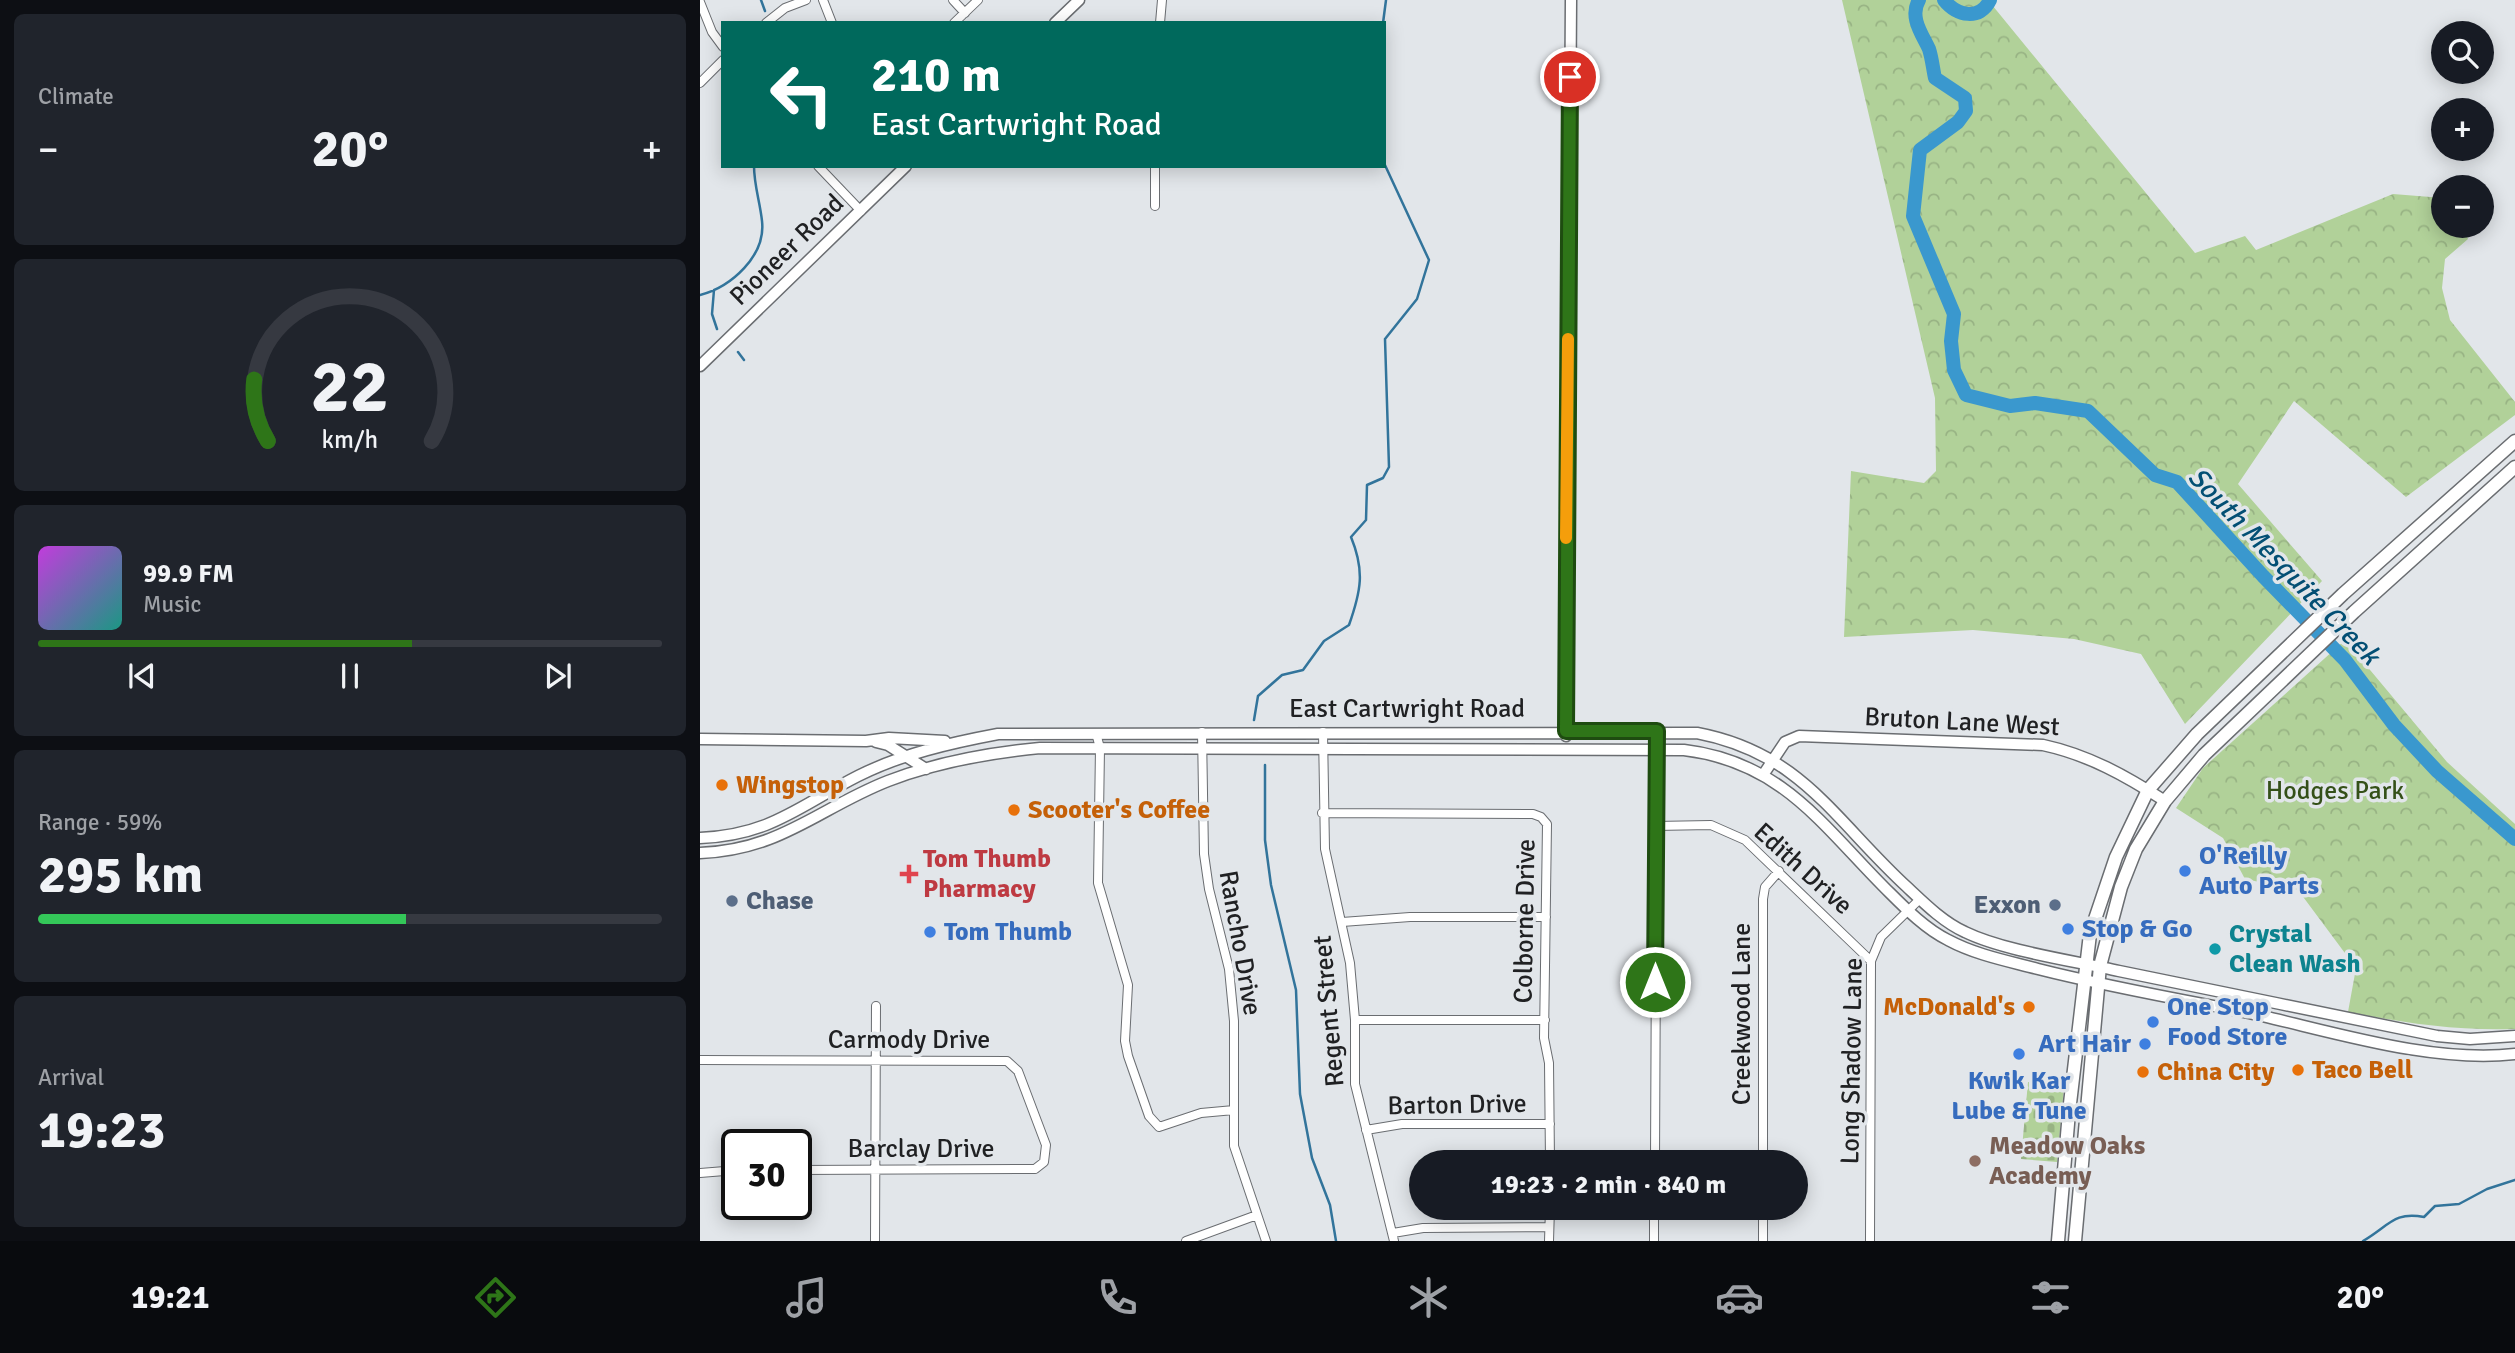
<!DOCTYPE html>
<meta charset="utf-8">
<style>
:root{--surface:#171b24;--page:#20242c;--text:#f1f3f6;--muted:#9ea1a6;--line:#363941;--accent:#2e7518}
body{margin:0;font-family:Signika,sans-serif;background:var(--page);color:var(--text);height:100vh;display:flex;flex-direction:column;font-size:26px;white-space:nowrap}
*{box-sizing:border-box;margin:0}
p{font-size:23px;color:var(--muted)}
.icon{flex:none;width:38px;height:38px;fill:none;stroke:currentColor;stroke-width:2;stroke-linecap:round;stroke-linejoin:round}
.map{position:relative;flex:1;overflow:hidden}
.side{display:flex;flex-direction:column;gap:14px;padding:14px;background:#0d0f14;width:700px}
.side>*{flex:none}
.banner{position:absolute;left:21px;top:21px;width:665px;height:147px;border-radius:0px;box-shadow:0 4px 18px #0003;background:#00695c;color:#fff;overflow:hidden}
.buttons{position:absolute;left:1731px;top:21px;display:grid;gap:14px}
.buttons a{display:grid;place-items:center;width:63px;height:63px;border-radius:50%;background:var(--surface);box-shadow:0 4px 18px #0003;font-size:35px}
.speed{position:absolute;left:21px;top:1129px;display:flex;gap:14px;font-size:35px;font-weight:700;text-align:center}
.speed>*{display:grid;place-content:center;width:91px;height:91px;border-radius:50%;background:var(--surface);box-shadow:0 4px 18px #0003;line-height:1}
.speed .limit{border:4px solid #111;border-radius:10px;background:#fff;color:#111}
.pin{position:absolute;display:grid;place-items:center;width:60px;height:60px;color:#fff;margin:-30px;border:4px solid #fff;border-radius:50%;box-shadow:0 2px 7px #0007}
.me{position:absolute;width:77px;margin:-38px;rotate:0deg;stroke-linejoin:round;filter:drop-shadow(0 0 5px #0008)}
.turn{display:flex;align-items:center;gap:24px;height:147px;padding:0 35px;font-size:32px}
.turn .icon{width:91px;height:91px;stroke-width:2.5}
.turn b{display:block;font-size:49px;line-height:60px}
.big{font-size:52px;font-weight:700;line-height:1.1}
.side .tile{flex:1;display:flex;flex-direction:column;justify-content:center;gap:10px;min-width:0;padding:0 24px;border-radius:10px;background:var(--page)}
.side .dial{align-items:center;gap:0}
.dial svg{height:182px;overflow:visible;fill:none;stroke:var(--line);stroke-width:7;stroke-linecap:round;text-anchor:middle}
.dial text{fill:var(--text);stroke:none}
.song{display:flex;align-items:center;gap:21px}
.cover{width:84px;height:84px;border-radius:10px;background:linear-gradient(135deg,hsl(290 70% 55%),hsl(170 70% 35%))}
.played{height:7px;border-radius:4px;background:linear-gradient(90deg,var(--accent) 60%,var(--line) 60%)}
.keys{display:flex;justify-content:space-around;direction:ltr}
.heat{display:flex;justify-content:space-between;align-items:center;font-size:38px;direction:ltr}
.charge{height:10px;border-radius:5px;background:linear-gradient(90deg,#34c759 59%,var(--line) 0)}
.trip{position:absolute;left:709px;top:1150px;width:399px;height:70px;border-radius:35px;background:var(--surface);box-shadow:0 4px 18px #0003;font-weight:700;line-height:70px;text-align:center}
.dock{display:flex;height:112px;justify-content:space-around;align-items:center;background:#090b0e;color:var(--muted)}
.dock .icon{width:49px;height:49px}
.dock .current{color:var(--accent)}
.dock b{font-size:32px;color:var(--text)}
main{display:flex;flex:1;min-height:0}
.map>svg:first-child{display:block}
.forest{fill:url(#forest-crowns)}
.cemetery{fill:url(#cemetery-stones)}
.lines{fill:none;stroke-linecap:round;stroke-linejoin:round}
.stream{stroke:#32749b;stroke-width:2.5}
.river{stroke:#3a98ce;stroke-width:14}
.street-casing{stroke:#6a6d71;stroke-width:10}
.secondary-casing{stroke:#6a6d71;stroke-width:13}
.primary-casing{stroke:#6a6d71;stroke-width:15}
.street{stroke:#fff;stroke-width:8}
.secondary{stroke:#fff;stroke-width:10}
.primary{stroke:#fff;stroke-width:12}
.route-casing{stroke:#1e4c10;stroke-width:18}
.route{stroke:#2e7518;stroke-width:12}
.slow{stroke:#f59e0b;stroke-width:12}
.food-dot{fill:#e8710a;stroke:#e2e6ea;stroke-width:2.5}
.shop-dot{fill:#3f7fe0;stroke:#e2e6ea;stroke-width:2.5}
.health-dot{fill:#e0444e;stroke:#e2e6ea;stroke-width:2.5}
.service-dot{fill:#5c6f8a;stroke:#e2e6ea;stroke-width:2.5}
.culture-dot{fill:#0f9aa8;stroke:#e2e6ea;stroke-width:2.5}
.education-dot{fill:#8d6e63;stroke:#e2e6ea;stroke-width:2.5}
.labels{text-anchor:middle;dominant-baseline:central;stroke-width:7;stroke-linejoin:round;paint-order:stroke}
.street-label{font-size:26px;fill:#202123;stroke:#e2e6ea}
.food-label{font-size:26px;font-weight:bold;fill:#c56008;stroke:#e2e6ea;text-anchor:start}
.park-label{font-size:26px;fill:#345018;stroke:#e2e6ea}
.shop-label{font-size:26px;font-weight:bold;fill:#366cbe;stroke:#e2e6ea;text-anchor:start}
.health-label{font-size:26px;font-weight:bold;fill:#be3a42;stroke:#e2e6ea;text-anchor:start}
.service-label{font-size:26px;font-weight:bold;fill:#4e5e75;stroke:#e2e6ea;text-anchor:start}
.culture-label{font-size:26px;font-weight:bold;fill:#0d838f;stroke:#e2e6ea;text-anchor:start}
.education-label{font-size:26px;font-weight:bold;fill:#785e54;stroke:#e2e6ea;text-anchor:start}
.water-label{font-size:28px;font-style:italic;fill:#034f74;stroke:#e2e6ea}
</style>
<main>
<section class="side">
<div class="tile"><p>Climate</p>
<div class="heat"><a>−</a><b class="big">20°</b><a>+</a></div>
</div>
<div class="tile dial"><svg viewBox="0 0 100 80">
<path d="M14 69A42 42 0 1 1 86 69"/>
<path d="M14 69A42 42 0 0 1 8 42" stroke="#2e7518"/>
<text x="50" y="56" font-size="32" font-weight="700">22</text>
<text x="50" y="72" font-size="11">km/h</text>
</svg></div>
<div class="tile">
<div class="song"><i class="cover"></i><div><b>99.9 FM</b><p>Music</p></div></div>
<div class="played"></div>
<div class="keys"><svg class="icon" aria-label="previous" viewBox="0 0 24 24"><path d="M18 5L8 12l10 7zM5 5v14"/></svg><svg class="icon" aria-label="pause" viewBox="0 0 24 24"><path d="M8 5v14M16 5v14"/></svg><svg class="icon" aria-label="next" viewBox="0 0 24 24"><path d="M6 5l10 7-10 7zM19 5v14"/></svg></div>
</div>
<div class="tile"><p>Range · 59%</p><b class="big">295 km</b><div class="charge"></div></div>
<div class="tile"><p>Arrival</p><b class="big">19:23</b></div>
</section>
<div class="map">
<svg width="1815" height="1241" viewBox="0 0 1815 1241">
<defs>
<pattern id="forest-crowns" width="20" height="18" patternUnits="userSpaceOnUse" patternTransform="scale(1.75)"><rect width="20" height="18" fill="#b1d199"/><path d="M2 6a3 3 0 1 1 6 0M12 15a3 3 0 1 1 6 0" fill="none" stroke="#98b384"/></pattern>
<pattern id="cemetery-stones" width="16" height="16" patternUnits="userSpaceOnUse" patternTransform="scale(1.75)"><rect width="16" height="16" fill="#b1d199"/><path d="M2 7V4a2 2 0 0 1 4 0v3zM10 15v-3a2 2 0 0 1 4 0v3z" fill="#98b384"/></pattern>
</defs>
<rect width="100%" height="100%" fill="#e2e6ea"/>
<path class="forest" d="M1142 0H1288L1495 253 1545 236 1556 250 1693 194 1743 198V226H1763L1768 239 1745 259 1742 288 1750 320 1815 402V415L1706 497 1594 401 1538 484 1622 581 1485 724 1441 654 1374 639 1273 630 1144 637 1151 471 1224 483 1236 471 1235 398Z
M1645 640 1747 762 1815 824V1029C1758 1031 1704 1023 1648 1012L1656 968 1598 890 1545 879 1523 838 1476 808 1503 768Z"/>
<path class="cemetery" d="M1328 1082 1364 1087 1357 1162 1321 1159Z"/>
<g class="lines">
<path class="stream" d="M61 0 65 11
M683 23 686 0
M14 290 12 314 17 329
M0 295C31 287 66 256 62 221 60 202 54 185 54 166
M38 352 44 360
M554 720 558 696 582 675 603 670 624 641 649 625C661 591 665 571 651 537L666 520 667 485 683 478 689 467 685 339 717 299 729 260 684 163
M565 765V840L571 885 596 990 600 1094 612 1158 630 1205 636 1241
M1663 1241C1689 1226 1694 1211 1724 1217L1735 1206 1759 1204 1787 1189 1815 1180"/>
<path class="river" d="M1219 0C1209 17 1222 34 1229 49 1232 58 1233 69 1235 78L1265 98 1266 111 1258 122 1220 150 1213 216 1254 314 1251 341 1254 370 1266 395 1310 406 1335 403 1388 411 1455 475 1477 482 1563 576 1645 660 1694 725 1737 771 1815 839
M1244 0C1257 16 1280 21 1290 0"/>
<g class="street-casing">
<path id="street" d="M123 0 132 23
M253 0 265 13
M0 2 12 32 23 47
M66 23 85 8 106 0
M254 23 278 0
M460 23 462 0
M0 83 23 60
M118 166 161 211
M455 206V166
M502 732 504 854 509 889 529 969 534 1021V1146L566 1241
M623 732 625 849 650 963 655 1020V1084L694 1241
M396 733 400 748 398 883 428 985 425 1041 428 1056 449 1116 459 1127 501 1113 534 1110
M622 813 833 814 841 817 847 824 844 1038 849 1063 850 1162
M955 826 1011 825 1045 840 1171 961
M642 922 710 917H846
M655 1020H845
M0 1060 307 1061 318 1071 346 1145 344 1162 335 1169 96 1170
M666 1130 702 1124H850
M955 1162 957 731
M1063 1162V899L1065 887 1079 871
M0 1173 37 1170
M693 1233 723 1228 849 1227
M175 1241 176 1006
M486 1241 557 1215
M849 1241 850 1208
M954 1241V1208
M1063 1241V1208
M1170 1241 1171 961 1181 937 1220 899"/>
</g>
<g class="secondary-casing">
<path id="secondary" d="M355 23 379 0
M0 366 206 166
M866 736 871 0
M0 739 166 741 189 738 245 741
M176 742 188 745 226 769
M1063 775 1085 742 1099 736 1343 745C1389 755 1426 776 1465 801
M0 838C71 835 99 806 158 776 202 754 250 743 298 734L997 733C1102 753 1134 820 1207 887 1224 903 1243 922 1265 932 1304 951 1375 961 1419 971 1525 993 1631 1014 1737 1036L1770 1039 1815 1036
M0 853C81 850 119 808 188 781 237 762 288 753 340 748L984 750C1084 762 1124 828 1190 893 1207 910 1226 929 1248 940 1276 955 1308 961 1338 969 1405 986 1472 998 1540 1011 1625 1029 1729 1064 1815 1054"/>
</g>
<g class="primary-casing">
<path id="primary" d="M1358 1241 1369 1112 1390 934 1416 857 1448 790 1497 734 1643 594 1815 441
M1375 1241 1400 966 1421 887 1436 849 1465 801 1504 755 1654 612 1815 467"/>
</g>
<use href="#street" class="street"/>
<use href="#secondary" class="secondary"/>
<use href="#primary" class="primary"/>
</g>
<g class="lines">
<g class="route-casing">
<path id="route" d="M870 77 866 731H957L955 982"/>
</g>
<use href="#route" class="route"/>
<path class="slow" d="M866 538 868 339"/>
</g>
<g class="food-dot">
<circle cx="22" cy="785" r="7"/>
<circle cx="314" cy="810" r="7"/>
<circle cx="1329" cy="1007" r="7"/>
<circle cx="1598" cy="1070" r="7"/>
<circle cx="1443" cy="1072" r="7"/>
</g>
<g class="shop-dot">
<circle cx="1485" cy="871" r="7"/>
<circle cx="1368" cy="929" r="7"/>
<circle cx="230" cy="932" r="7"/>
<circle cx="1453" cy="1022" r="7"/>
<circle cx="1445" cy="1044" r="7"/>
<circle cx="1319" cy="1054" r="7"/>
</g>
<path class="health-dot" d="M205.5 863.5h7v7h7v7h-7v7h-7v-7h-7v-7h7z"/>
<g class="service-dot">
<circle cx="32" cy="901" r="7"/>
<circle cx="1355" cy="905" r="7"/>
</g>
<circle class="culture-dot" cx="1515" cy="949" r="7"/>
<circle class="education-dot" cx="1275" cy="1161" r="7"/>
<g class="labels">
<g class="street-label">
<text transform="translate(87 250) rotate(-44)">Pioneer Road</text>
<text x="707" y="709">East Cartwright Road</text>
<text transform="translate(1262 722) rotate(3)">Bruton Lane West</text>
<text transform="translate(1103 869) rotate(42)">Edith Drive</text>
<text transform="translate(825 921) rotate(-89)">Colborne Drive</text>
<text transform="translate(540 943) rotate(80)">Rancho Drive</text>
<text transform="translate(629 1011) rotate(-95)">Regent Street</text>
<text transform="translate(1042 1014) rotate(-90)">Creekwood Lane</text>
<text x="209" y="1040">Carmody Drive</text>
<text transform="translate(1152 1061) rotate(-89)">Long Shadow Lane</text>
<text transform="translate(757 1105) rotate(-1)">Barton Drive</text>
<text x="221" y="1149">Barclay Drive</text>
</g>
<g class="food-label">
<text x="36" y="785">Wingstop</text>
<text x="328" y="810">Scooter's Coffee</text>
<text x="1315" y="1007" text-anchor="end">McDonald's</text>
<text x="1612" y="1070">Taco Bell</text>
<text x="1457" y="1072">China City</text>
</g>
<g class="park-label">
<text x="1635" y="791">Hodges Park</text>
</g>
<g class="shop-label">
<text x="1499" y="856">O'Reilly<tspan x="1499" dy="30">Auto Parts</tspan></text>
<text x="1382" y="929">Stop &amp; Go</text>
<text x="244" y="932">Tom Thumb</text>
<text x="1467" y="1007">One Stop<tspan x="1467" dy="30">Food Store</tspan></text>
<text x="1431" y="1044" text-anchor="end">Art Hair</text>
<text x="1319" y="1081" text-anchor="middle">Kwik Kar<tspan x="1319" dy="30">Lube &amp; Tune</tspan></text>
</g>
<g class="health-label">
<text x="223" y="859">Tom Thumb<tspan x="223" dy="30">Pharmacy</tspan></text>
</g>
<g class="service-label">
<text x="46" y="901">Chase</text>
<text x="1341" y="905" text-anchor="end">Exxon</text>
</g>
<g class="culture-label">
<text x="1529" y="934">Crystal<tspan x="1529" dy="30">Clean Wash</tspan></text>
</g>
<g class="education-label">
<text x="1289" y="1146">Meadow Oaks<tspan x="1289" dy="30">Academy</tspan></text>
</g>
<g class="water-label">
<text transform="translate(1584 566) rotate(46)">South Mesquite Creek</text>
</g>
</g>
</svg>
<div class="buttons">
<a><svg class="icon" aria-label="search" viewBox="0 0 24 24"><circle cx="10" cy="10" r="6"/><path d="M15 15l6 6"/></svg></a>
<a>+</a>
<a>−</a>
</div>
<div class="speed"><div class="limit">30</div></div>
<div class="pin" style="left:870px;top:77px;background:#d93025"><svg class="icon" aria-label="arrive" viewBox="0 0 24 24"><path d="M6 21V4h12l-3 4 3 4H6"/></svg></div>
<svg class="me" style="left:955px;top:982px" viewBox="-20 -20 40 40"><circle r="17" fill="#2e7518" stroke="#fff" stroke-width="3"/><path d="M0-11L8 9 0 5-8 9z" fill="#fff"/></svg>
<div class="trip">19:23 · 2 min · 840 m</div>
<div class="banner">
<div class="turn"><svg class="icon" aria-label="left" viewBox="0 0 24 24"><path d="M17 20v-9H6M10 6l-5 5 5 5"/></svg><div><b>210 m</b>East Cartwright Road</div></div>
</div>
</div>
</main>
<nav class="dock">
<b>19:21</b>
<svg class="icon current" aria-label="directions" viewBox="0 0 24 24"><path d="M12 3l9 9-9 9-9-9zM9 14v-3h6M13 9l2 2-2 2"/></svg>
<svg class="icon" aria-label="music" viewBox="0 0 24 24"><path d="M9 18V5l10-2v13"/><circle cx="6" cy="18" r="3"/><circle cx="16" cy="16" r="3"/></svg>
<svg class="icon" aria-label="phone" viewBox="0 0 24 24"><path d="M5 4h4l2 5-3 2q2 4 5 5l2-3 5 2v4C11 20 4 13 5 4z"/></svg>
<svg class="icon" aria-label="climate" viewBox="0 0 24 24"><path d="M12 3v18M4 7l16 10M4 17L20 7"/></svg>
<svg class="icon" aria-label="car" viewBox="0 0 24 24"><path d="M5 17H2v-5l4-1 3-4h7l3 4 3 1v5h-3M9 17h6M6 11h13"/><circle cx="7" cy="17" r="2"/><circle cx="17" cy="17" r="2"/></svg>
<svg class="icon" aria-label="filters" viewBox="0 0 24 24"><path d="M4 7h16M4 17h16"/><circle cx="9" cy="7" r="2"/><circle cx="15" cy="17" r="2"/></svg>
<b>20°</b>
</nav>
